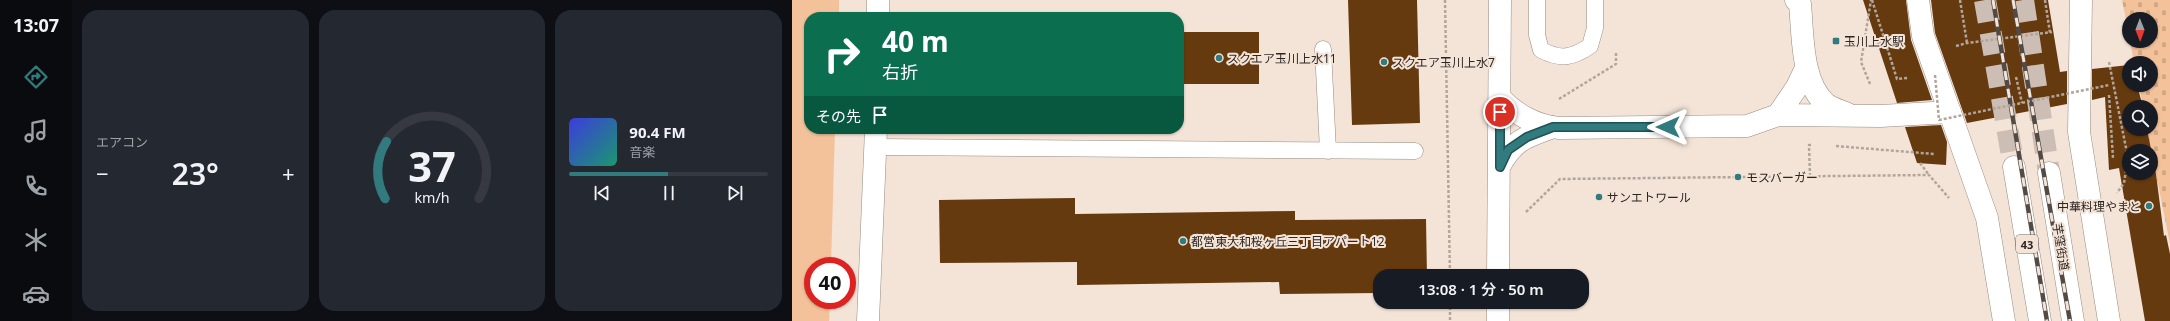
<!DOCTYPE html>
<html lang="ja">
<meta charset="utf-8">
<style>
:root{--surface:#171b24;--page:#242831;--text:#f1f3f6;--muted:#9ea1a6;--line:#363941;--accent:#317b7f}
body{margin:0;font-family:"Noto Sans","Noto Sans JP",sans-serif;background:var(--page);color:var(--text);height:100vh;display:flex;flex-direction:column;font-size:15px;white-space:nowrap}
*{box-sizing:border-box;margin:0}
p{font-size:13px;color:var(--muted)}
.icon{flex:none;width:22px;height:22px;fill:none;stroke:currentColor;stroke-width:2;stroke-linecap:round;stroke-linejoin:round}
.map{position:relative;flex:1;overflow:hidden}
.panel{display:flex;flex-direction:column;gap:10px;padding:10px;background:#0d0f14;width:720px}
.panel>*{flex:none}
.hud{position:absolute;left:12px;top:12px;width:380px;height:122px;border-radius:16px;box-shadow:0 1px 3px #0004;background:#0b6e4f;color:#fff;overflow:hidden}
.needle{width:26px;rotate:179deg}
.controls{position:absolute;left:1330px;top:12px;display:grid;gap:8px}
.controls a{display:grid;place-items:center;width:36px;height:36px;border-radius:50%;background:var(--surface);box-shadow:0 1px 3px #0004;font-size:20px}
.speed{position:absolute;left:12px;top:257px;display:flex;gap:8px;font-size:20px;font-weight:700;text-align:center}
.speed>*{display:grid;place-content:center;width:52px;height:52px;border-radius:50%;background:var(--surface);box-shadow:0 1px 3px #0004;line-height:1}
.speed .limit{border:6px solid #d22;background:#fff;color:#111}
.pin{position:absolute;display:grid;place-items:center;width:34px;height:34px;color:#fff;margin:-17px;border:2px solid #fff;border-radius:50%;box-shadow:0 1px 4px #0007}
.me{position:absolute;width:44px;margin:-22px;rotate:270deg;stroke-linejoin:round;filter:drop-shadow(0 0 3px #0008)}
.turn{display:flex;align-items:center;gap:14px;height:84px;padding:0 12px;font-size:18px}
.turn .icon{width:52px;height:52px;stroke-width:2.5}
.turn b{display:block;font-size:28px;line-height:34px}
.then{display:flex;align-items:center;height:38px;padding:0 12px;background:#0003;gap:8px;font-size:15px}
.big{font-size:30px;font-weight:600;line-height:1.1}
.panel .tile{flex:1;display:flex;flex-direction:column;justify-content:center;gap:6px;min-width:0;padding:0 14px;border-radius:16px;background:var(--page)}
.panel .dial{align-items:center;gap:0}
.dial svg{height:104px;overflow:visible;fill:none;stroke:var(--line);stroke-width:7;stroke-linecap:round;text-anchor:middle}
.dial text{fill:var(--text);stroke:none}
.song{display:flex;align-items:center;gap:12px}
.cover{width:48px;height:48px;border-radius:6px;background:linear-gradient(135deg,hsl(240 70% 55%),hsl(160 70% 35%))}
.played{height:4px;border-radius:2px;background:linear-gradient(90deg,var(--accent) 50%,var(--line) 50%)}
.keys{display:flex;justify-content:space-around;direction:ltr}
.heat{display:flex;justify-content:space-between;align-items:center;font-size:22px;direction:ltr}
.panel .tiles{flex:1;display:grid;gap:10px;grid-template-columns:repeat(3,1fr)}
.trip{position:absolute;left:581px;top:269px;width:216px;height:40px;border-radius:16px;background:var(--surface);box-shadow:0 1px 3px #0004;font-weight:600;line-height:40px;text-align:center}
main{display:flex;flex:1;min-height:0}
.tabs{display:flex;flex-direction:column;width:72px;justify-content:space-around;align-items:center;background:#090b0e;color:var(--muted)}
.tabs .icon{width:28px;height:28px}
.tabs .selected{color:var(--accent)}
.tabs b{font-size:18px;color:var(--text)}
.map>svg:first-child{display:block}
.cemetery{fill:url(#cemetery-stones)}
.park{fill:#f4c29a}
.building{fill:#663a0f;fill-rule:evenodd}
.lines{fill:none;stroke-linecap:round;stroke-linejoin:round}
.primary-tunnel{stroke:#ccbeb4;stroke-width:22;stroke-dasharray:22 11;stroke-linecap:butt}
.service-casing{stroke:#97897f;stroke-width:17}
.tertiary-casing{stroke:#97897f;stroke-width:23}
.primary-casing{stroke:#97897f;stroke-width:23}
.path{stroke:#b2a59c;stroke-width:2.5;stroke-dasharray:3 2;stroke-linecap:butt}
.service{stroke:#fff;stroke-width:16}
.tertiary{stroke:#fff;stroke-width:22}
.primary{stroke:#fff;stroke-width:22}
.rail-casing{stroke:#524a45;stroke-width:4.5}
.rail{stroke:#f4e4d8;stroke-width:3;stroke-dasharray:9;stroke-linecap:butt}
.path-bridge{stroke:#b2a59c;stroke-width:2.5;stroke-dasharray:3 2;stroke-linecap:butt}
.route-casing{stroke:#205053;stroke-width:10}
.route{stroke:#317b7f;stroke-width:7}
.poi-dot{fill:#317b7f;stroke:#f4e4d8;stroke-width:1.5}
.labels{text-anchor:middle;dominant-baseline:central;stroke-width:4;stroke-linejoin:round;paint-order:stroke}
.shield{fill:#f4e4d8;stroke:#685f59;stroke-width:1}
.shield-label{font-size:11px;font-weight:bold;fill:#2c2622}
.poi-label{font-size:12px;fill:#2c2622;stroke:#f4e4d8;text-anchor:start}
.street-label{font-size:12px;fill:#2c2622;stroke:#f4e4d8}
</style>
<main>
<nav class="tabs">
<b>13:07</b>
<svg class="icon selected" aria-label="directions" viewBox="0 0 24 24"><path d="M12 3l9 9-9 9-9-9zM9 14v-3h6M13 9l2 2-2 2"/></svg>
<svg class="icon" aria-label="music" viewBox="0 0 24 24"><path d="M9 18V5l10-2v13"/><circle cx="6" cy="18" r="3"/><circle cx="16" cy="16" r="3"/></svg>
<svg class="icon" aria-label="phone" viewBox="0 0 24 24"><path d="M5 4h4l2 5-3 2q2 4 5 5l2-3 5 2v4C11 20 4 13 5 4z"/></svg>
<svg class="icon" aria-label="climate" viewBox="0 0 24 24"><path d="M12 3v18M4 7l16 10M4 17L20 7"/></svg>
<svg class="icon" aria-label="car" viewBox="0 0 24 24"><path d="M5 17H2v-5l4-1 3-4h7l3 4 3 1v5h-3M9 17h6M6 11h13"/><circle cx="7" cy="17" r="2"/><circle cx="17" cy="17" r="2"/></svg>
</nav>
<section class="panel">
<div class="tiles">
<div class="tile"><p>エアコン</p>
<div class="heat"><a>−</a><b class="big">23°</b><a>+</a></div>
</div>
<div class="tile dial"><svg viewBox="0 0 100 80">
<path d="M14 69A42 42 0 1 1 86 69"/>
<path d="M14 69A42 42 0 0 1 15 25" stroke="#317b7f"/>
<text x="50" y="56" font-size="32" font-weight="700">37</text>
<text x="50" y="72" font-size="11">km/h</text>
</svg></div>
<div class="tile">
<div class="song"><i class="cover"></i><div><b>90.4 FM</b><p>音楽</p></div></div>
<div class="played"></div>
<div class="keys"><svg class="icon" aria-label="previous" viewBox="0 0 24 24"><path d="M18 5L8 12l10 7zM5 5v14"/></svg><svg class="icon" aria-label="pause" viewBox="0 0 24 24"><path d="M8 5v14M16 5v14"/></svg><svg class="icon" aria-label="next" viewBox="0 0 24 24"><path d="M6 5l10 7-10 7zM19 5v14"/></svg></div>
</div>
</div>
</section>
<div class="map">
<svg width="1378" height="321" viewBox="0 0 1378 321">
<defs>
<pattern id="cemetery-stones" width="16" height="16" patternUnits="userSpaceOnUse"><rect width="16" height="16" fill="#f4c29a"/><path d="M2 7V4a2 2 0 0 1 4 0v3zM10 15v-3a2 2 0 0 1 4 0v3z" fill="#d1a784"/></pattern>
</defs>
<rect width="100%" height="100%" fill="#f4e4d8"/>
<path class="cemetery" d="M1330 0H1378V244L1355 129H1359V107H1351L1347 85H1359V63H1342L1338 41H1359V19H1337V35Z"/>
<path class="park" d="M0 0H47V17H17V129H43L39 266H21V300H38L37 321H0Z"/>
<path class="building" d="M556 0H625L628 123 560 125Z
M1071 0H1114L1119 40 1140 100 1105 103Z
M1139 0H1256L1268 72 1275 71V104L1175 123 1143 33Z
M387 32H467V84H387Z
M1337 65V85H1345L1351 107H1337V129H1355L1364 174 1372 236 1374 235 1378 254V321H1353L1327 168 1317 170 1313 97 1300 100V69ZM1337 151H1359V173H1337Z
M1149 125 1155 142 1154 165 1125 163 1113 127Z
M283 198V214L503 211V220L634 219 635 276H588V293L488 294 487 282 285 285V262L148 263 147 200Z"/>
<g class="lines">
<path class="primary-tunnel" d="M1193 0 1222 167
M1231 0 1257 173"/>
<g class="service-casing">
<path id="service" d="M745 0V35L749 50C769 60 780 58 798 46L803 28V0
M531 49 536 151
M84 147 623 151"/>
</g>
<g class="tertiary-casing">
<path id="tertiary" d="M1004 0 1008 4C1011 34 1009 83 1034 104 1039 108 1049 111 1056 114
M86 17V0
M708 98C723 114 744 126 767 128L955 126 986 115 1089 116 1158 112
M986 115 1005 87 1014 68
M707 167C722 139 734 137 761 127
M706 276 708 0
M76 321 84 129
M706 321V302"/>
</g>
<g class="primary-casing">
<path id="primary" d="M1126 0 1131 36 1195 218 1212 321
M1289 0 1287 132 1317 321
M1222 167 1248 321
M1257 173 1281 321"/>
</g>
<path class="path" d="M653 0 658 276
M1080 0 1105 79 1116 78
M1168 0 1175 43
M1253 0 1258 33
M1164 46 1175 43 1260 32
M1317 62 1336 158 1332 183 1325 193
M1224 77 1230 103
M1078 84 1069 62 1079 0
M1317 95 1321 158
M767 99 824 64V51
M1044 146 1142 154
M1128 163 1137 175
M1018 176 1017 145H1019
M734 212 768 179 1137 175 1157 198
M658 302V321"/>
<use href="#service" class="service"/>
<use href="#tertiary" class="tertiary"/>
<use href="#primary" class="primary"/>
<g class="rail-casing">
<path id="rail" d="M1201 0 1255 321
M1221 0 1278 321"/>
</g>
<use href="#rail" class="rail"/>
<path class="path-bridge" d="M1143 75 1147 120 1317 85"/>
</g>
<g class="lines">
<g class="route-casing">
<path id="route" d="M708 112V167L716 150 735 137 761 127H876"/>
</g>
<use href="#route" class="route"/>
</g>
<g class="poi-dot">
<rect x="1040" y="37" width="8" height="8" rx="2"/>
<circle cx="427" cy="58" r="4"/>
<circle cx="592" cy="62" r="4"/>
<circle cx="946" cy="177" r="4"/>
<circle cx="807" cy="197" r="4"/>
<circle cx="1357" cy="206" r="4"/>
<circle cx="391" cy="241" r="4"/>
</g>
<g class="labels">
<rect class="shield" x="1224" y="235" width="22" height="18" rx="3"/>
<g class="shield-label">
<text x="1235" y="244">43</text>
</g>
<g class="poi-label">
<text x="1052" y="41">玉川上水駅</text>
<text x="435" y="58">スクエア玉川上水11</text>
<text x="600" y="62">スクエア玉川上水7</text>
<text x="954" y="177">モスバーガー</text>
<text x="815" y="197">サンエトワール</text>
<text x="1349" y="206" text-anchor="end">中華料理やまと</text>
<text x="399" y="241">都営東大和桜ヶ丘三丁目アパート12</text>
</g>
<g class="street-label">
<text transform="translate(1269 247) rotate(81)">芋窪街道</text>
</g>
</g>
</svg>
<div class="controls">
<a><svg class="needle" viewBox="-14 -14 28 28"><path d="M0-13l5 13h-10z" fill="#e53935"/><path d="M0 13l5-13h-10z" fill="#9ea1a6"/></svg></a>
<a><svg class="icon" aria-label="sound" viewBox="0 0 24 24"><path d="M4 9h4l5-4v14l-5-4H4zM17 9q2 3 0 6"/></svg></a>
<a><svg class="icon" aria-label="search" viewBox="0 0 24 24"><circle cx="10" cy="10" r="6"/><path d="M15 15l6 6"/></svg></a>
<a><svg class="icon" aria-label="layers" viewBox="0 0 24 24"><path d="M12 4l9 5-9 5-9-5zM3 14l9 5 9-5"/></svg></a>
</div>
<div class="speed"><div class="limit">40</div></div>
<div class="pin" style="left:708px;top:112px;background:#d93025"><svg class="icon" aria-label="arrive" viewBox="0 0 24 24"><path d="M6 21V4h12l-3 4 3 4H6"/></svg></div>
<svg class="me" style="left:876px;top:127px" viewBox="-20 -20 40 40"><path d="M0-17L14 15 0 8-14 15z" fill="#317b7f" stroke="#fff" stroke-width="4"/></svg>
<div class="trip">13:08 · 1 分 · 50 m</div>
<div class="hud">
<div class="turn"><svg class="icon" aria-label="right" viewBox="0 0 24 24"><path d="M7 20v-9h11M14 6l5 5-5 5"/></svg><div><b>40 m</b>右折</div></div>
<div class="then">その先<svg class="icon" aria-label="arrive" viewBox="0 0 24 24"><path d="M6 21V4h12l-3 4 3 4H6"/></svg></div>
</div>
</div>
</main>
